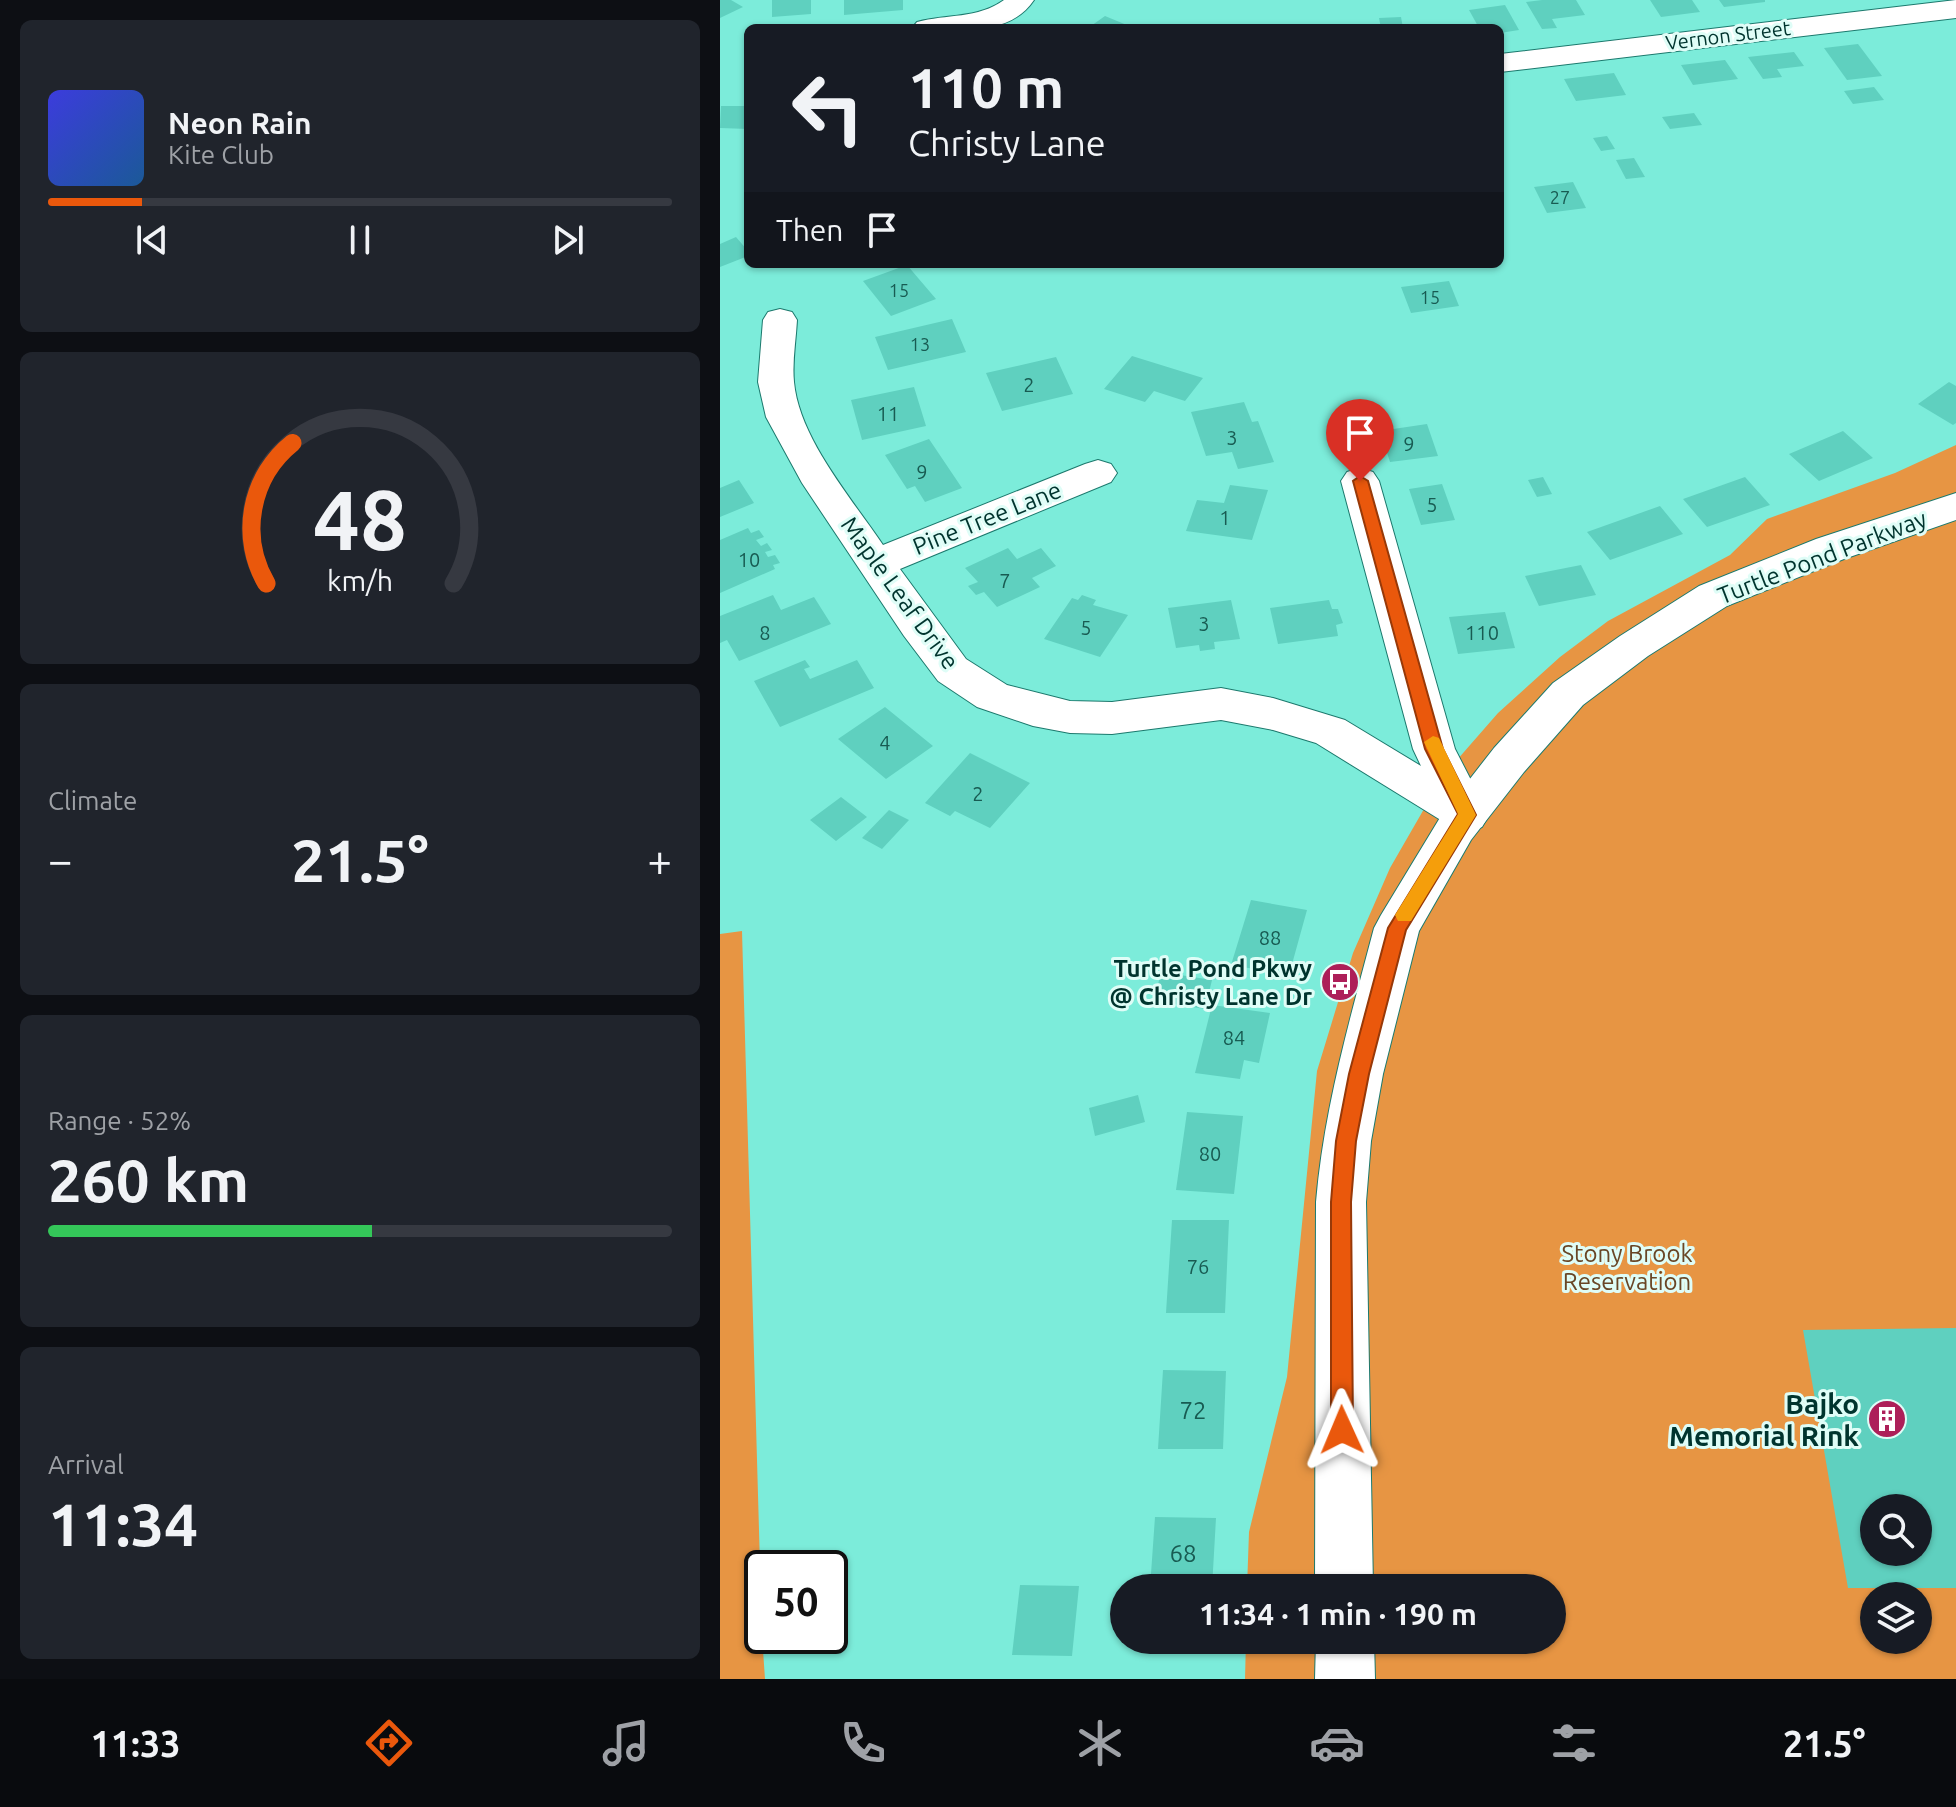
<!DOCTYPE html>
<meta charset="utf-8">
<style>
:root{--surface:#171b24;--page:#20242c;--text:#f1f3f6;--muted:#9ea1a6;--line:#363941;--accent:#ea580c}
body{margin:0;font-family:Ubuntu,sans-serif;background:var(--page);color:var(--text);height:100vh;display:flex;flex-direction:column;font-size:30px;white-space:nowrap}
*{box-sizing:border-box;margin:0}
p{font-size:26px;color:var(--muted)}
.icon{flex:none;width:44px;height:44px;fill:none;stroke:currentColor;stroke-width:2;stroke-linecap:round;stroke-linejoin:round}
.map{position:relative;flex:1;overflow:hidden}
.panel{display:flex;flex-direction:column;gap:20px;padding:20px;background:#0d0f14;width:720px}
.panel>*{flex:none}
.banner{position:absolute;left:24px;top:24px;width:760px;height:244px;border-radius:12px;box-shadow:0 2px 6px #0004;background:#171b24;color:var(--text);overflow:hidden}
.controls{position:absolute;left:1140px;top:1494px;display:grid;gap:16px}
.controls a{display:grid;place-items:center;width:72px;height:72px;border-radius:50%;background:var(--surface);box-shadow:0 2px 6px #0004;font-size:40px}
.speed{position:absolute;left:24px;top:1550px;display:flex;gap:16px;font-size:40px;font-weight:700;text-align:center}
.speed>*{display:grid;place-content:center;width:104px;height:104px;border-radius:50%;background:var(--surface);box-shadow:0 2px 6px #0004;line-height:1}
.speed .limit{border:4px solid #111;border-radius:12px;background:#fff;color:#111}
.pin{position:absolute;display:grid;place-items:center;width:68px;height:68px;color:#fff;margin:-82px -34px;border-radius:50% 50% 50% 0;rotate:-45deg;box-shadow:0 0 8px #0007}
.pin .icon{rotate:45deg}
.me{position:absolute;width:88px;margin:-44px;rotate:359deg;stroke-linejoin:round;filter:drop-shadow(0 0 6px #0008)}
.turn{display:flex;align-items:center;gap:28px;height:168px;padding:0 32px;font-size:36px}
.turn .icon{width:104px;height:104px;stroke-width:2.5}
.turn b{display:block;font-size:56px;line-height:68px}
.then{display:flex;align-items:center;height:76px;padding:0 32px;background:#0003;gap:16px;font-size:30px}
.big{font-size:60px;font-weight:700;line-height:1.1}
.panel .tile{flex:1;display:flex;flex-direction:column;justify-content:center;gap:12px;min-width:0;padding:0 28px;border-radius:12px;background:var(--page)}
.panel .dial{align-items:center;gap:0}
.dial svg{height:208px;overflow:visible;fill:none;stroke:var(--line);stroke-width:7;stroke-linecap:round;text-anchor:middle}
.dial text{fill:var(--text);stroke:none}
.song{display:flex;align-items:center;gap:24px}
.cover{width:96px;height:96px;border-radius:12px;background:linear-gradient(135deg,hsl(240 70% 55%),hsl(210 70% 35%))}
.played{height:8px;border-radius:4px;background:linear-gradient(90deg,var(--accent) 15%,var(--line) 15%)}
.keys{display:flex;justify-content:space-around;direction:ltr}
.heat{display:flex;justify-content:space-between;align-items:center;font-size:44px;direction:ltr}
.charge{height:12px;border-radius:6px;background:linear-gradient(90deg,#34c759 52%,var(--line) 0)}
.trip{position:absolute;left:390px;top:1574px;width:456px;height:80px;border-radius:40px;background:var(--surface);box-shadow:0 2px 6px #0004;font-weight:700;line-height:80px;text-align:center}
.tabs{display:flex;height:128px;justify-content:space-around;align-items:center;background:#090b0e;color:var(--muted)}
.tabs .icon{width:56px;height:56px}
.tabs .selected{color:var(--accent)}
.tabs b{font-size:36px;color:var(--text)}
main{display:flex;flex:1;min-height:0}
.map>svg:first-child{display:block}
.green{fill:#e79543;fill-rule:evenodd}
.building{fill:#5fd0bf;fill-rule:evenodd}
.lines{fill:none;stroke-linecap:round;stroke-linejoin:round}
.street-casing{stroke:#1c796d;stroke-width:2}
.secondary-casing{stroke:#1c796d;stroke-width:2}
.street{fill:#fff;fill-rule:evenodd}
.secondary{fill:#fff;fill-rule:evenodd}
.route{fill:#ea580c;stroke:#983908;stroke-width:2}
.slow{fill:#f59e0b}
.labels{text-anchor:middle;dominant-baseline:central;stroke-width:6;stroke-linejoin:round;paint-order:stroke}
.far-number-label{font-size:18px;fill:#185b52}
.far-street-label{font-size:20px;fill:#00342e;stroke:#dffdf7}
.number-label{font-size:20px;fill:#185b52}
.street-label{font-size:24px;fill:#00342e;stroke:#dffdf7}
.poi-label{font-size:24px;font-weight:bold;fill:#00342e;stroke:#dffdf7;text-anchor:end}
.park-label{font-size:24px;fill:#694625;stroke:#dffdf7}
.near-number-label{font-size:24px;fill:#185b52}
.near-poi-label{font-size:28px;font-weight:bold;fill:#00342e;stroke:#dffdf7;text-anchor:end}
</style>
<main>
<section class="panel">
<div class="tile">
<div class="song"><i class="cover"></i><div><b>Neon Rain</b><p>Kite Club</p></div></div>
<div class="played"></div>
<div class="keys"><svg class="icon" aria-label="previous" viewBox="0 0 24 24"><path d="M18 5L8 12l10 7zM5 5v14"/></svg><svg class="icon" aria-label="pause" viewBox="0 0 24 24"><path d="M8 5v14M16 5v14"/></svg><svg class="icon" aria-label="next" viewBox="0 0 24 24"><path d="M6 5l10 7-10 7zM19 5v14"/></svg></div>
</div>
<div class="tile dial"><svg viewBox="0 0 100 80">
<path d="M14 69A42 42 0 1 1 86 69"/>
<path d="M14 69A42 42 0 0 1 24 15" stroke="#ea580c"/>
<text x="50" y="56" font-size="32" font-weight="700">48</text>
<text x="50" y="72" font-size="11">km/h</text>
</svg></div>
<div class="tile"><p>Climate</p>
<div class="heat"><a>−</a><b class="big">21.5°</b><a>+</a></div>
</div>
<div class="tile"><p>Range · 52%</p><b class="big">260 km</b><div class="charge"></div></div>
<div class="tile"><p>Arrival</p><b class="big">11:34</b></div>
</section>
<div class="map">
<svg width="1236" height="1679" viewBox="0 0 1236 1679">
<rect width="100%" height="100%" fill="#7cecda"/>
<path class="green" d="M1236 445V1679H525L526 1640H832V1588H527L529 1532 567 1377 597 1071 633 953 670 868 723 776 778 713 840 657 888 621 1010 555 1047 519 1175 473ZM1154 1508H1198V1552H1154ZM1154 1596H1198V1640H1154Z
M22 931 42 1636 45 1679H0V934Z"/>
<path class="building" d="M0 0H11L23 7 0 18Z
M52 0H91V14L52 17Z
M124 0H183V10L124 15Z
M822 0H856L865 15 832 19 837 28 822 29 806 2Z
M930 0H972L980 12 941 17Z
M999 0H1045V2L1004 7Z
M785 5 799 30 780 33V28H759L749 10Z
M385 16 414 28H368Z
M681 17 683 28H661L659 18Z
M1138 44 1162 76 1127 80 1104 48Z
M1074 52 1084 66 1057 69 1062 77 1043 79 1028 57Z
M1005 60 1018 79 973 85 961 65Z
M894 73 906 95 856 101 844 79Z
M1154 87 1164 100 1133 104 1124 91Z
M1 106H28V129L0 128Z
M974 113 982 125 950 129 942 117Z
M887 136 895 149 881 151 873 138Z
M914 158 925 177 906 179 896 160Z
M853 182 866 208 827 213 814 187Z
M16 237 28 251V256L0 267V244Z
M187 265 216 299 171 316 143 281Z
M729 281 739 306 691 313 681 287Z
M232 319 246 352 168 370 155 337Z
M412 356 483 378 465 401 434 391 425 402 384 389Z
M336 357 353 394 282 411 266 373Z
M1229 382 1236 386V423L1233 425 1198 404Z
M194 387 206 426 142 440 131 400Z
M524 402 532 422 538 421 554 462 518 469 512 452 486 456 471 412Z
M707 424 718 456 670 462 660 431Z
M1123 431 1153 458 1099 481 1069 454Z
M209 439 242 488 205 502 195 486 187 489 165 455Z
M823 477 832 494 817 497 808 480Z
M1025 477 1050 505 987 527 963 499Z
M19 480 34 503 0 517V488Z
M722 484 735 520 701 525 689 489Z
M510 485 548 490 532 540 466 531 477 500 504 503Z
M940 506 963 534 890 560 867 532Z
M28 528 31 533 39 530 44 537 36 540 41 546 47 543 52 550 45 552 48 557 55 555 60 563 53 565 55 569 0 593V540Z
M288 548 297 559 321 548 336 566 312 578 320 587 277 607 264 592 256 595 248 586 258 582 245 568Z
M861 565 876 595 819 606 805 576Z
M53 595 61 610 94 597 111 624 19 661 7 640 0 643V616Z
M362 595 376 600 373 605 408 615 380 657 324 639 352 598 358 600Z
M511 600 520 639 494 642 495 649 480 651 479 645 456 648 448 608Z
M609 600 612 609H618L623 623 616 625 618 636 558 644 550 608Z
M785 612 795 648 738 654 729 617Z
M85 660 90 667 84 669 90 679 137 660 154 688 60 727 34 681Z
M165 707 213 746 166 779 118 739Z
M250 753 310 783 270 828 235 811 230 816 205 803Z
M121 797 147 817 116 841 90 820Z
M169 810 189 820 162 849 142 838Z
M531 900 587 910 569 975 511 965Z
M441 972 492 980 485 1009 434 1001Z
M492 1005 550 1013 539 1063 524 1060 520 1079 475 1073Z
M418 1095 425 1122 375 1136 369 1108Z
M467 1112 523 1116 514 1194 456 1190Z
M452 1220H509L505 1313H446Z
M1236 1328V1588H1128L1083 1330ZM1154 1508H1198V1552H1154Z
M443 1370 506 1371 503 1449H438Z
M435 1517 496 1518 492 1588H430Z
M300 1585 359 1586 352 1656 292 1655Z"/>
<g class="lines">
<g class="street-casing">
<path id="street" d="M284 0H314C288 39 233 28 192 28L197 22C226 14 258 19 284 0Z
M1236 0V18L780 72V54Z
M60 309 72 312 77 320C76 340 72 362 74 382 79 438 132 499 163 545L365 464 378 460 391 464 397 473 391 482 180 569 246 659 287 685 350 701 392 702 501 688 553 698 625 720 701 766 693 749 621 481 627 472 640 468 653 472 659 481 735 749 769 815 762 827 747 832 732 827 596 743 553 730 501 720 392 734 350 733 313 726 257 707 218 681 184 636 82 483 46 417 38 382 43 320 48 312Z"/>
</g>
<g class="secondary-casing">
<path id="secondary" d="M1236 493V520L1124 559 1007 606 928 656 863 705 804 772 751 840 699 931 663 1074 651 1141 646 1202 653 1588H595L596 1202C604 1108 630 1019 654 928L661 915 721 816 774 748 833 683 900 636 979 586 1096 539Z
M596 1640H654L655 1679H595Z"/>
</g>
<use href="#street" class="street"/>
<use href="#secondary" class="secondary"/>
</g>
<path class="route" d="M640 476 648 481 723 749 756 815 686 930 649 1074 636 1141 631 1202 633 1430 630 1438 622 1442 614 1438 611 1430V1202L616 1141 629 1074 668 928 738 814 705 749 633 481Z"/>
<path class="slow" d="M713 736 719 738 756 815 691 921H678L675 915 738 814 704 742Z"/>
<defs>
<g id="bus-disc" transform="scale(2)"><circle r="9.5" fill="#ad1f59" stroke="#dffdf7"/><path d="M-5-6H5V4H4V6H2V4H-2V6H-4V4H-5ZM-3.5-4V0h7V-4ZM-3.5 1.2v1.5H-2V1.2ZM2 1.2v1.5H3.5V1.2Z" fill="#fff"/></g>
<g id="building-disc" transform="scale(2)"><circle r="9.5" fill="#ad1f59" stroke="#dffdf7"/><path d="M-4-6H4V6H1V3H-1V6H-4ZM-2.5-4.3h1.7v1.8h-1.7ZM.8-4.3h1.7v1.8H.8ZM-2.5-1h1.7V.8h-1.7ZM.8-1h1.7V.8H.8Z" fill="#fff"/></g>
</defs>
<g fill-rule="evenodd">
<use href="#bus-disc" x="620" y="982"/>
<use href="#building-disc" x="1167" y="1419"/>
</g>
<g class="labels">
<g class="far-number-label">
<text x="840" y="197">27</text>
<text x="179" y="290">15</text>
<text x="710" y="297">15</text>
<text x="200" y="344">13</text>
</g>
<g class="far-street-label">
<text transform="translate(1008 35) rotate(-7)">Vernon Street</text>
</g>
<g class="number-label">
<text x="309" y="384">2</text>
<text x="168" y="413">11</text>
<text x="512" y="437">3</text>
<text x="689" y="443">9</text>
<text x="202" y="471">9</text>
<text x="712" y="504">5</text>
<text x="505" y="517">1</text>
<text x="29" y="559">10</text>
<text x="285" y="580">7</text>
<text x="484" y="623">3</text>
<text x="366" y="627">5</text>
<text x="45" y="632">8</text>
<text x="762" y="632">110</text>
<text x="165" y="742">4</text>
<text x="258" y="793">2</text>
<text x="550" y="937">88</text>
<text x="514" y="1037">84</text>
<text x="490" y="1153">80</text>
<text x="478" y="1266">76</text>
</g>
<g class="street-label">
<text transform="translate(267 518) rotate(-22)">Pine Tree Lane</text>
<text transform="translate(1102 557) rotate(-21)">Turtle Pond Parkway</text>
<text transform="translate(180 593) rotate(54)">Maple Leaf Drive</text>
</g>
<g class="poi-label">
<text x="592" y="968">Turtle Pond Pkwy<tspan x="592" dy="28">@ Christy Lane Dr</tspan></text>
</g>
<g class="park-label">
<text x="907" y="1253">Stony Brook<tspan x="907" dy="28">Reservation</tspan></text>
</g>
<g class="near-number-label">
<text x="473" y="1410">72</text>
<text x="463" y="1553">68</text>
</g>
<g class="near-poi-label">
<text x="1139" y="1403">Bajko<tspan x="1139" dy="32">Memorial Rink</tspan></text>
</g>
</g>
</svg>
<div class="controls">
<a><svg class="icon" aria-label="search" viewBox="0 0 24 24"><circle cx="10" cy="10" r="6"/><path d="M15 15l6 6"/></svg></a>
<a><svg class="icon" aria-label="layers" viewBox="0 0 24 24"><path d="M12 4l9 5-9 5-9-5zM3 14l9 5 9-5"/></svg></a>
</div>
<div class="speed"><div class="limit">50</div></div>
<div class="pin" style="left:640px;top:481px;background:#d93025"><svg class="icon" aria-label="arrive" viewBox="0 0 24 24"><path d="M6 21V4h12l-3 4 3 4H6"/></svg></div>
<svg class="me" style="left:622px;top:1430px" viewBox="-20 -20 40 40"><path d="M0-17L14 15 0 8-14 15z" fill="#ea580c" stroke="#fff" stroke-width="4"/></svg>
<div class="trip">11:34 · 1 min · 190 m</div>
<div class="banner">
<div class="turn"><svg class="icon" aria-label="left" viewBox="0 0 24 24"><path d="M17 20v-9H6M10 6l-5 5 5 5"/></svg><div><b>110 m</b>Christy Lane</div></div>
<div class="then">Then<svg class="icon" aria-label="arrive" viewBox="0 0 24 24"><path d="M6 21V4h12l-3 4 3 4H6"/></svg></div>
</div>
</div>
</main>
<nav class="tabs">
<b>11:33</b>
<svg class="icon selected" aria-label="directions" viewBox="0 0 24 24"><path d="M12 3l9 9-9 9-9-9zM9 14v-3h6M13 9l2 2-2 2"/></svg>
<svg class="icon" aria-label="music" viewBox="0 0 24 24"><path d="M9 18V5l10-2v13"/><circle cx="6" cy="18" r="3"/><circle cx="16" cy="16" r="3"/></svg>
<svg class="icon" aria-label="phone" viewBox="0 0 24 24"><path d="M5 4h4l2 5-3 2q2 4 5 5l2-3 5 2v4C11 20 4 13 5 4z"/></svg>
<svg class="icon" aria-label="climate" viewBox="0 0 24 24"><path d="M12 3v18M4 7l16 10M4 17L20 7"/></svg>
<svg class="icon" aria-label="car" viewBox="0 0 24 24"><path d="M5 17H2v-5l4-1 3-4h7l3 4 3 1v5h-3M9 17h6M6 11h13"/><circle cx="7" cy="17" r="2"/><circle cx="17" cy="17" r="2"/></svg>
<svg class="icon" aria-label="filters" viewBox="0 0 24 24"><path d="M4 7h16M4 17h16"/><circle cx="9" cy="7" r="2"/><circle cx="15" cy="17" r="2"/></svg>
<b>21.5°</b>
</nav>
